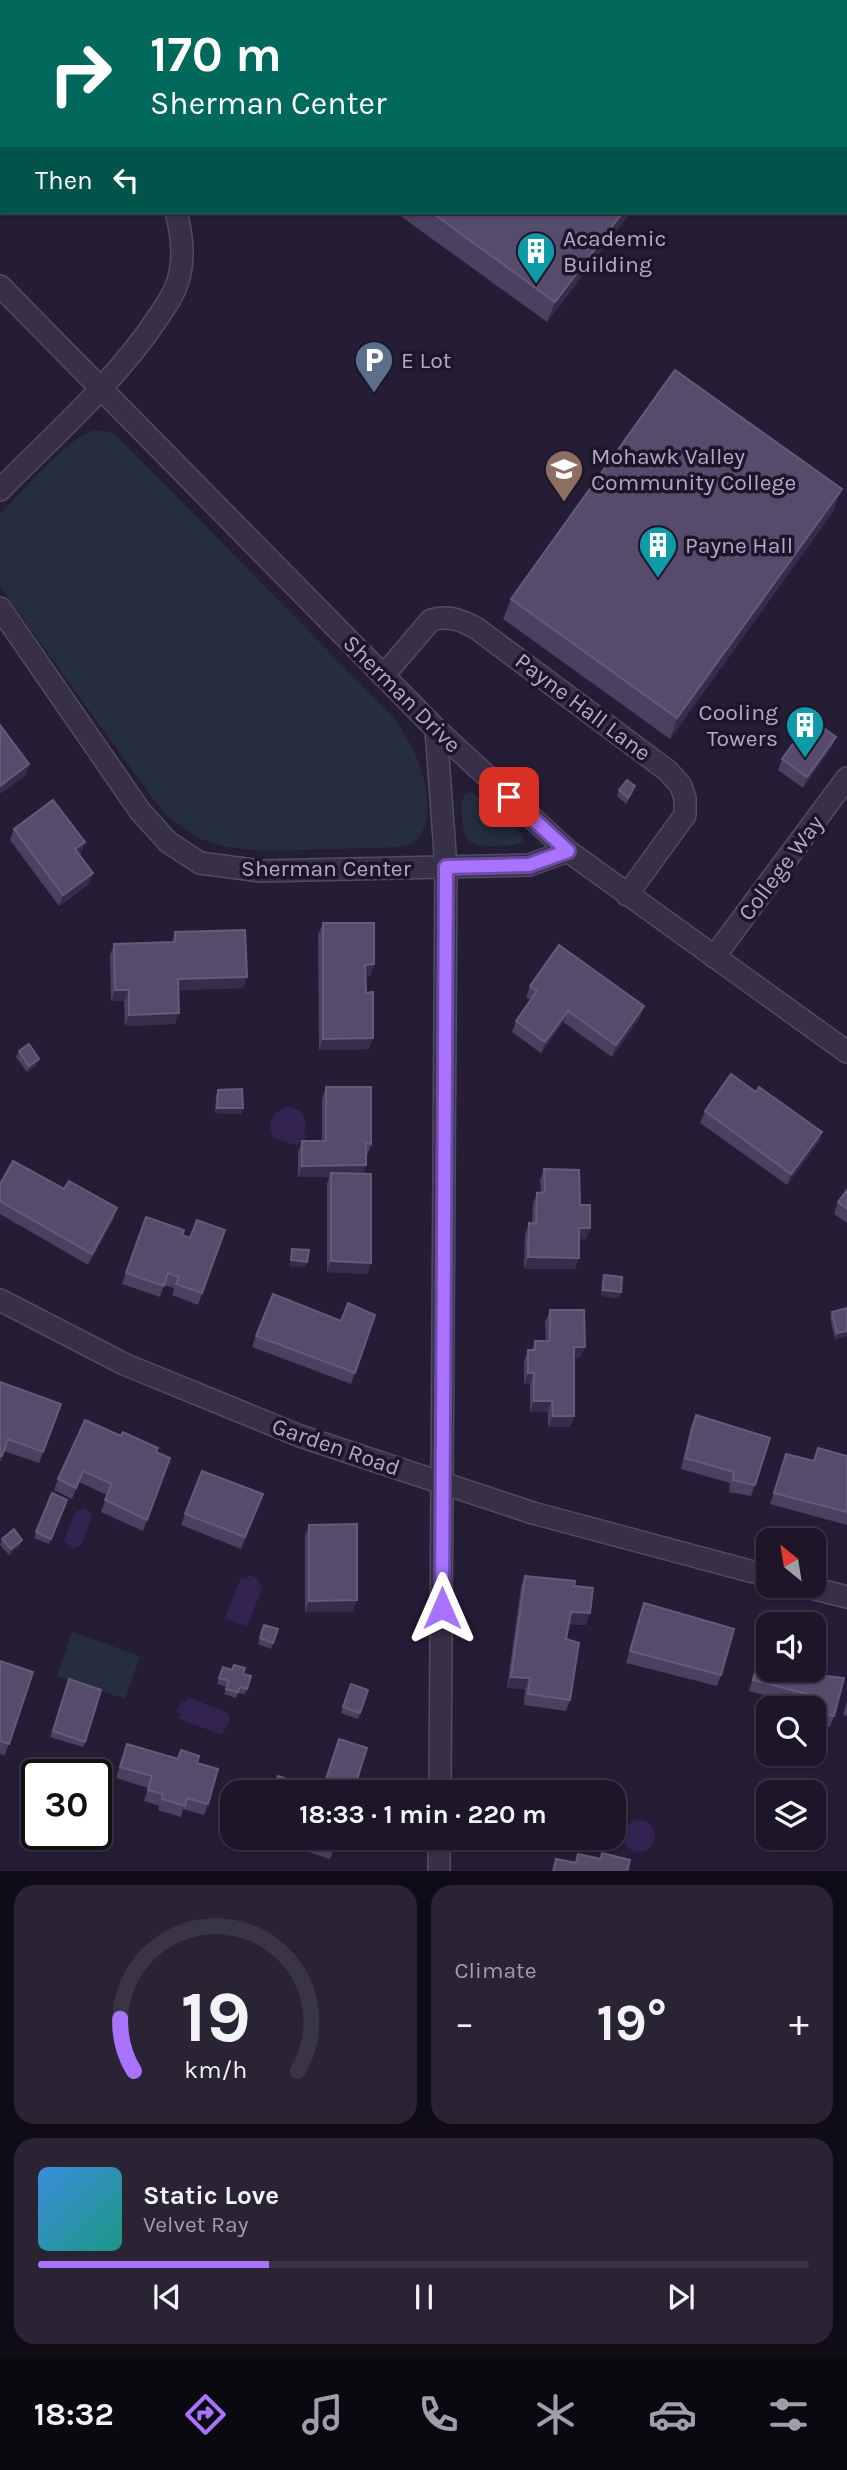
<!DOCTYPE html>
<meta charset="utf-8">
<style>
:root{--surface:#1c1628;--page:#292334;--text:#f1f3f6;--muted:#a09fa8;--line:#3a3545;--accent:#a874ff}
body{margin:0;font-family:Karla,sans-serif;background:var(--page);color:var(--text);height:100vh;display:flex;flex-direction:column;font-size:26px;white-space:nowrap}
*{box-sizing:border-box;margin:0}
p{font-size:23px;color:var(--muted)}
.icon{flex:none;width:38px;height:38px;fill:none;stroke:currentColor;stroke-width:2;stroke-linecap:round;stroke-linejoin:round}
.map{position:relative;height:1871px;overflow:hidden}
.side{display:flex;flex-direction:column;gap:14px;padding:14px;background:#0f0c16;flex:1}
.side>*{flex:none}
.top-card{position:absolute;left:0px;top:0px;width:847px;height:214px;box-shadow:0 2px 5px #0004,0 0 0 2px var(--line);background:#00695c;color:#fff;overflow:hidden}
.needle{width:46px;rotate:330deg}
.tools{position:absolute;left:756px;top:1528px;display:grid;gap:14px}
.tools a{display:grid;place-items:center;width:70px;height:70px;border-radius:14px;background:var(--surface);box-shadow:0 2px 5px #0004,0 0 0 2px var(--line);font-size:35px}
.speed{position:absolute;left:21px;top:1759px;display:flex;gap:14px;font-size:35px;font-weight:700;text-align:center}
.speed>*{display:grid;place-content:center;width:91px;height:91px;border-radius:50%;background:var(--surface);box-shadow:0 2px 5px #0004,0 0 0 2px var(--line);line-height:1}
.speed .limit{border:4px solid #111;border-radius:10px;background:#fff;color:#111}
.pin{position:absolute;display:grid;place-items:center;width:60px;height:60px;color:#fff;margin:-30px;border-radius:14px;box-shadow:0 4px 10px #0006}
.me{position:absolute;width:77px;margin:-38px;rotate:0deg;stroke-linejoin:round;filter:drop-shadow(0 0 5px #0008)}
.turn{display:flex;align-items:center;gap:24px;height:147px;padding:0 35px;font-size:32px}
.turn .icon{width:91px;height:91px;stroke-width:2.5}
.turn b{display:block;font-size:49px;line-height:60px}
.then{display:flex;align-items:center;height:66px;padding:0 35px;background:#0003;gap:14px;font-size:26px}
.big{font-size:52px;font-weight:700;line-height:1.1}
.side .tile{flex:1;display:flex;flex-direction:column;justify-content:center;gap:10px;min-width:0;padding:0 24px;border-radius:21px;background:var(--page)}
.side .dial{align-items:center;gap:0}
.dial svg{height:182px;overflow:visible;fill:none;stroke:var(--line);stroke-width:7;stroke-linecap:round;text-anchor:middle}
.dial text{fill:var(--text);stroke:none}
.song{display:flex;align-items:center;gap:21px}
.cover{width:84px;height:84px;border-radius:10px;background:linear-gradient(135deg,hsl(210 70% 55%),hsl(170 70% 35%))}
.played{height:7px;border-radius:4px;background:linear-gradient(90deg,var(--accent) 30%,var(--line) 30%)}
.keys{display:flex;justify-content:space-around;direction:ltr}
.heat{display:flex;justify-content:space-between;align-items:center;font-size:38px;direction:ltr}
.side .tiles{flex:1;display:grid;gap:14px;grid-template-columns:1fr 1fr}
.tile:last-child{grid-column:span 2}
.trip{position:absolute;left:220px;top:1780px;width:406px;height:70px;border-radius:21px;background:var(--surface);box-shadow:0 2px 5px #0004,0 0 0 2px var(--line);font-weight:700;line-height:70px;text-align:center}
.menu{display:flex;height:112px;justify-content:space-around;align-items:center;background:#0b0910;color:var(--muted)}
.menu .icon{width:49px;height:49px}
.menu .active{color:var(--accent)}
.menu b{font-size:32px;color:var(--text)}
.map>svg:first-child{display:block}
.green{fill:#252e40}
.water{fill:#332350}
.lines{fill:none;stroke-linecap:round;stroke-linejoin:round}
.service-casing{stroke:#534b62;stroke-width:18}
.minor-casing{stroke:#534b62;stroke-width:24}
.service{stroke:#383047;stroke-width:14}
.minor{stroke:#383047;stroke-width:21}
.wall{fill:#4b4060}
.shaded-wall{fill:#372d4a}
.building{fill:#564b6b;stroke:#655a79;stroke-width:2}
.route-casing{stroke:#6d4ba6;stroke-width:18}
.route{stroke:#a874ff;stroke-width:12}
.labels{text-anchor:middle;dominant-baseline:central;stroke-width:7;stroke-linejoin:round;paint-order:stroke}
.poi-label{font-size:23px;fill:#b3a9c5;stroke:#1d162b;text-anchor:start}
.street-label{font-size:23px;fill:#b3a9c5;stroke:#1d162b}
</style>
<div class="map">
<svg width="847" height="1872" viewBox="0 0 847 1872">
<rect width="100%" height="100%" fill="#251d36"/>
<path class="green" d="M96 430 114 433 397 721C404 734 413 747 418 761 428 787 438 839 402 847L267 851 226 847 201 839 183 828 167 816 154 800 0 587V514C21 493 69 435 96 430Z
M472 792 521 834 523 841C516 846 510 845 501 846 472 847 463 846 462 814 462 806 461 799 466 793Z
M72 1632 140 1656 125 1699 57 1676Z"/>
<path class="water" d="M291 1107 302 1112 306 1123 304 1134 307 1137 297 1146 274 1138C265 1122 273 1109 291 1107Z
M84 1508 92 1515 91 1519 82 1544 72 1549 64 1541 75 1512Z
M248 1575 259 1579 258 1583 263 1585 247 1627 225 1618 241 1577 246 1579Z
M188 1697 228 1713 230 1719 222 1735 179 1719 181 1714 176 1713 182 1700 186 1702Z
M623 1836a16 16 0 1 1 32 0a16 16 0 1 1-32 0Z"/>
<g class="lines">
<g class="service-casing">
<path id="service" d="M408 2 409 0"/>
</g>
<g class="minor-casing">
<path id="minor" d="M119 2V0
M0 286 436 729 568 851 847 1052
M0 490C54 435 114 383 157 319 165 307 174 295 178 281 185 258 182 234 176 212
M0 608 140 811 168 842 200 863 260 871 529 865 568 851
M383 676 431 620C449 615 461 620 476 628L668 771 681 786 685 798V815L627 895
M436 729 446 867 440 1792
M714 957 847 778
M0 1300 124 1364 300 1436 533 1513 768 1576
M804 1586 847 1597
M439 1872V1838"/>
</g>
<use href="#service" class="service"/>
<use href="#minor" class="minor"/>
</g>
<path class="wall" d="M395 212H631L547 322Z
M834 510 670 739 503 619 511 599Z
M836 737 831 748 803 788 778 770 782 759Z
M619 790 633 792 626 804 617 796Z
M14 829 85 842 80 855 93 873 89 884 59 906 10 840Z
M323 923 374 964 370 976H366L369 1049 319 1050 318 935Z
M175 932 247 977 243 988 178 990 175 1024 125 1026 124 1001H111L110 955 114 944 172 942Z
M530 986 644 1006 640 1017 612 1057 563 1022 541 1053 512 1032 516 1021 530 1000 526 997Z
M19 1051 37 1065 27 1072 16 1057Z
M326 1087 371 1144 367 1156 366 1155V1165L363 1174 371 1263 367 1274 327 1272V1184L329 1177H298V1152L302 1141H322V1099Z
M218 1090 243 1108 241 1114 215 1113 216 1096Z
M705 1111 822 1132 818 1143 787 1185 700 1123Z
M544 1169 580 1205 590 1228 586 1239H579L575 1269H524L525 1235 529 1223 532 1224 533 1204 537 1193 541 1192 540 1180Z
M0 1184 64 1189 117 1208 113 1220 88 1265 0 1214Z
M847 1190V1223L834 1214 838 1202Z
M146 1217 182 1235 190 1238 225 1230 198 1305 172 1295 174 1288 164 1285 160 1297 122 1284Z
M604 1275 621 1292 619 1298 601 1296 602 1281Z
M847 1308V1336L835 1339 830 1317 832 1312Z
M550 1310 580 1358H574V1416L570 1427H548V1412H530V1384H524V1361L528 1350H532L535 1341H546L545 1322Z
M375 1315 351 1384 252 1347 256 1336Z
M0 1382 61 1404 39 1463 4 1451 0 1462Z
M696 1415 755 1485 751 1496 729 1492 730 1483 681 1469 691 1426Z
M818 1448 847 1456V1525L770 1504 786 1454 813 1461Z
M157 1452 170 1458 143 1531 101 1512 107 1495 79 1482 72 1499 54 1490 58 1479Z
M202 1471 263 1494 241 1549 181 1525Z
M52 1493 67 1500 49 1544 34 1538Z
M309 1525 353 1612H305V1536Z
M2 1539 20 1545 9 1555 0 1545Z
M525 1576 574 1586 586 1625 569 1624 566 1639 570 1700 566 1711 524 1705 525 1689 507 1688 521 1587Z
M644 1603 721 1675 717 1686 626 1663Z
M264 1625 278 1629 271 1649 258 1644Z
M764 1639 817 1675 834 1716 830 1727 814 1724V1708H810V1707L749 1691Z
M0 1661 33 1672 5 1755 0 1754Z
M223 1667 251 1676 245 1694 238 1693 236 1698 224 1694 227 1687 217 1684Z
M69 1679 101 1690 83 1747 50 1737Z
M351 1684 368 1690 358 1719 341 1713Z
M847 1701V1716L843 1715Z
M127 1744 178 1759 197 1763 208 1804 204 1815 183 1809 181 1817 158 1810 159 1806 144 1801 148 1788 116 1778Z
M264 1838H338L330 1859Z"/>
<path class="shaded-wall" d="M105 212H130L128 216 104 215Z
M623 212H631L547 322 555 302Z
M842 489 834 510 670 739 677 718Z
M836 737 831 748 803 788 807 777Z
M29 764 25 776 0 794V786Z
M85 842 81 854 71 860 75 849Z
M93 873 89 884 59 906 63 895Z
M374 964 370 976H361L365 965Z
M247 977 243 988 174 990 178 979Z
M115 990H129L124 1001H111Z
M644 1006 640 1017 612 1057 616 1045Z
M568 1011 563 1022 541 1053 545 1042Z
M179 1013 175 1024 125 1026 129 1015Z
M373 1038 369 1049 319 1050 323 1039Z
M39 1059 37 1065 27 1072 29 1066Z
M217 1108H243L241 1114 215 1113Z
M822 1132 818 1143 787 1185 791 1174Z
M366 1165 362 1177 331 1173 329 1177H298L302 1166Z
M117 1208 113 1220 88 1265 92 1254Z
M579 1228H590L586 1239 575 1240Z
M528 1257 579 1258 575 1269H524Z
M291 1260 307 1262 305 1267 289 1266Z
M331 1261 371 1263 367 1274 327 1272Z
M603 1290 621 1292 619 1298 601 1296Z
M847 1331V1336L835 1339 837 1333Z
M574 1347H585L580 1358H570Z
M528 1373H534L530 1384H524Z
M534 1401H552L548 1412H530Z
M553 1416H574L570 1427H548Z
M22 1540 20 1545 9 1555 11 1549Z
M357 1600 353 1612H305L309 1601Z
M571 1612 590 1613 586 1625 567 1623Z
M511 1677 530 1678 525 1689 507 1688Z"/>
<path class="building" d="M465 0H778L777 2H463Z
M431 212H623L555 302Z
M675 370 842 489 677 718 511 599Z
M811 719 836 737 807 777 782 759Z
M0 725 29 764 0 786Z
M627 780 635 786 628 798 619 790Z
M53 800 85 842 75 849 93 873 63 895 14 829Z
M323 923H374V964L365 965 366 993 373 992V1038L323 1039Z
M245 930 247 977 178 979 179 1013 129 1015V990H115L114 944 175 942V932Z
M559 945 644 1006 616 1045 568 1011 545 1042 516 1021 537 991 530 986Z
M29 1044 39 1059 29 1066 19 1051Z
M731 1074 756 1092 759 1087 822 1132 791 1174 705 1111Z
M326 1087H371V1144L366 1142V1165L302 1166V1141H326Z
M242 1089 243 1108H217L218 1090Z
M13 1161 64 1189 69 1181 117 1208 92 1254 0 1201V1184Z
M544 1169 579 1170 580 1205H590V1228H579V1258L528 1257 529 1223 536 1224 537 1193 545 1192Z
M331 1173 371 1174V1263L331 1261Z
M847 1190V1209L838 1202Z
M146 1217 184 1230 182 1235 190 1238 197 1220 225 1230 202 1293 176 1284 179 1277 168 1273 164 1286 126 1273Z
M292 1249 309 1250 307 1262 291 1260Z
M604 1275 622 1277 621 1292 603 1290Z
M273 1294 341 1321 348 1303 375 1315 355 1373 256 1336Z
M847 1308V1331L837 1333 832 1312Z
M550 1310H584L585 1347H574V1416H553L552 1401H534V1373H528V1350H535V1341H550Z
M0 1382 61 1404 43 1452 8 1439 2 1456H0Z
M696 1415 770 1438 755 1485 733 1480 734 1472 685 1458Z
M85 1420 121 1436 123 1432 158 1448 156 1452 170 1458 147 1520 105 1500 112 1484 83 1471 76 1488 58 1479Z
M818 1448 847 1456V1512L774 1493 786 1454 814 1461Z
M202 1471 263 1494 245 1537 185 1514Z
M52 1493 67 1500 51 1539 36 1532Z
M357 1524V1600L309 1601V1525Z
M14 1529 22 1540 11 1549 2 1539Z
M525 1576 575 1581 574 1586 593 1588 590 1613 571 1612 566 1639 579 1643 570 1700 528 1694 530 1678 511 1677Z
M644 1603 734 1629 721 1675 630 1651Z
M264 1625 278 1629 273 1643 260 1638Z
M764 1639 768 1640V1670H814V1653L822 1655 817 1675 844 1678 834 1716 814 1712V1708H811L815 1696 753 1680Z
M0 1661 33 1672 9 1744 0 1741Z
M234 1665 245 1668 243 1674 251 1676 247 1689 240 1687 238 1692 226 1689 229 1681 219 1678 223 1667 232 1670Z
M69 1679 101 1690 85 1742 53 1731Z
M351 1684 368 1690 360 1713 343 1707Z
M339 1739 367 1748 353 1792H322Z
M127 1744 178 1759 181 1750 199 1756 197 1763 218 1769 208 1804 187 1798 185 1806 162 1799 163 1794 148 1790 152 1776 120 1767Z
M278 1776 301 1784 298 1792H273Z
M303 1838H338L334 1848Z
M602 1853 630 1860 627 1872H553L556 1859 576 1863 578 1854 601 1859Z"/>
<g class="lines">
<g class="route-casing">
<path id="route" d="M442 1608 446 867 529 865 568 851 509 797"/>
</g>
<use href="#route" class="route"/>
</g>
<defs>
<g id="building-pin" transform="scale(2.0125)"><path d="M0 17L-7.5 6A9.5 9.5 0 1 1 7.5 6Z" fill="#0f9aa8" stroke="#1d162b"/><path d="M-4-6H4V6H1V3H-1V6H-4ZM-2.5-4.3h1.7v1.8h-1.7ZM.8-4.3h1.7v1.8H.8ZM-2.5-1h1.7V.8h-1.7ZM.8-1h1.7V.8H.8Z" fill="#fff"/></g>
<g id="parking-pin" transform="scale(2.0125)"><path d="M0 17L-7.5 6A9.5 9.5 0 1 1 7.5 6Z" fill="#5c6f8a" stroke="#1d162b"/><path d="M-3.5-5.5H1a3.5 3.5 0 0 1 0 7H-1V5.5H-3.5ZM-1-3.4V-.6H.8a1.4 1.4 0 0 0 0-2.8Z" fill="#fff"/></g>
<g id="university-pin" transform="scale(2.0125)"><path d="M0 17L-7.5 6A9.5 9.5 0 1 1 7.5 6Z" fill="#8d6e63" stroke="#1d162b"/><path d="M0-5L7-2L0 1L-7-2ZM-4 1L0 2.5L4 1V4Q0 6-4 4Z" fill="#fff"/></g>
</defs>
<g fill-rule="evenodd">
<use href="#building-pin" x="536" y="251"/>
<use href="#parking-pin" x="374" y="360"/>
<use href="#university-pin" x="564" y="469"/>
<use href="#building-pin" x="658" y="545"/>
<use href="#building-pin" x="805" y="725"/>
</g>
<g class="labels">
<g class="poi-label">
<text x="563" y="238">Academic<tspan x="563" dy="26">Building</tspan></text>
<text x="401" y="360">E Lot</text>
<text x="591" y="456">Mohawk Valley<tspan x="591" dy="26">Community College</tspan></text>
<text x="685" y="545">Payne Hall</text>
<text x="778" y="712" text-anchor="end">Cooling<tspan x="778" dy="26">Towers</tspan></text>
</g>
<g class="street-label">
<text transform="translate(402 694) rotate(45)">Sherman Drive</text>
<text transform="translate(583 707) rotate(37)">Payne Hall Lane</text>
<text x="326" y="868">Sherman Center</text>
<text transform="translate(781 868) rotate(-53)">College Way</text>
<text transform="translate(336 1447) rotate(19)">Garden Road</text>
</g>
</g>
</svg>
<div class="tools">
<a><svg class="needle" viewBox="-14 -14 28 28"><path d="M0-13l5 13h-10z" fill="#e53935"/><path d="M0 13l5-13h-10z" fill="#a09fa8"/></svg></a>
<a><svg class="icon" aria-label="sound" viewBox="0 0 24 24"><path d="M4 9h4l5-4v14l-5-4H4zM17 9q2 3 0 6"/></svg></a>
<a><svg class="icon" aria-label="search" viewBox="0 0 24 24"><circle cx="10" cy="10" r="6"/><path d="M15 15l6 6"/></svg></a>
<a><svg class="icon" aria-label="layers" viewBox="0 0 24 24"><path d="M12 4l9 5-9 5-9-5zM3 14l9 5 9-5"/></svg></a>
</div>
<div class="speed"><div class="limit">30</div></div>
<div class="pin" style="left:509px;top:797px;background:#d93025"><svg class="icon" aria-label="arrive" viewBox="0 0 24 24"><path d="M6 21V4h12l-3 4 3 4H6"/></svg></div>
<svg class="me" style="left:442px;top:1608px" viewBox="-20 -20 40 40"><path d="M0-17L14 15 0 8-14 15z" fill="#a874ff" stroke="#fff" stroke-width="4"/></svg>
<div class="trip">18:33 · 1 min · 220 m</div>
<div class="top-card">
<div class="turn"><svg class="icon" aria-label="right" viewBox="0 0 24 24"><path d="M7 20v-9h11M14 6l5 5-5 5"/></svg><div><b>170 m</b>Sherman Center</div></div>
<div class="then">Then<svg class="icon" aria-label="left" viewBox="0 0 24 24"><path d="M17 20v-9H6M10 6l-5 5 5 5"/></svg></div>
</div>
</div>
<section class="side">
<div class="tiles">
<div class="tile dial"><svg viewBox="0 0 100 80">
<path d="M14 69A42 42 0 1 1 86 69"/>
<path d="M14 69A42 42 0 0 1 8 46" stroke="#a874ff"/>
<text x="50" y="56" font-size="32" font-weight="700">19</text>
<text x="50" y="72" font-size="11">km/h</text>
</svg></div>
<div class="tile"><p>Climate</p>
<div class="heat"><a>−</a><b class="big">19°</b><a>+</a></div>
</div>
<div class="tile">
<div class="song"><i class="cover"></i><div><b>Static Love</b><p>Velvet Ray</p></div></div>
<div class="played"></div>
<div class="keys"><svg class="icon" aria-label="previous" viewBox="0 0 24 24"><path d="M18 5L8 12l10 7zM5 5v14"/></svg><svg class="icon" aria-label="pause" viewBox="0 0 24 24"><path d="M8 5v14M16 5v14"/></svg><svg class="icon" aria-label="next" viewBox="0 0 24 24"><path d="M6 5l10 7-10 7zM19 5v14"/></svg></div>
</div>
</div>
</section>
<nav class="menu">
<b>18:32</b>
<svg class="icon active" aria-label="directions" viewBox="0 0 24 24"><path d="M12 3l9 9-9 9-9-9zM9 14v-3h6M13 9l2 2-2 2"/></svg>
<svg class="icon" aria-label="music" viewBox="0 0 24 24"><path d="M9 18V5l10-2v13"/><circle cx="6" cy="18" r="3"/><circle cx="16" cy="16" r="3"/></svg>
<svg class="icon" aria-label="phone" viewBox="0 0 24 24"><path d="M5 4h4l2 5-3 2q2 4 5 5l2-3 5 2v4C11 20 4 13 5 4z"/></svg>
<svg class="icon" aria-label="climate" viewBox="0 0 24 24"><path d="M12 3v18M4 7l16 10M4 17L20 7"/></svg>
<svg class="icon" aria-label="car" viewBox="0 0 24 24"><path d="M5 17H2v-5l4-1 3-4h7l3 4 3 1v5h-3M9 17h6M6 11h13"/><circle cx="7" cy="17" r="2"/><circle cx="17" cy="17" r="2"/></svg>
<svg class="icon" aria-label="filters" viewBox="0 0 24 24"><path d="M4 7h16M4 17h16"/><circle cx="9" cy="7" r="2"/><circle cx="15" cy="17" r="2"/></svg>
</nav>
